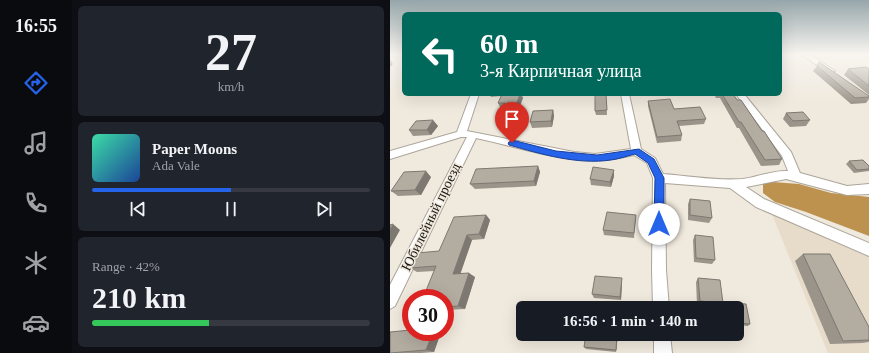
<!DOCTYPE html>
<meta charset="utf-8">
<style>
:root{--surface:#171b24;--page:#20242c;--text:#f1f3f6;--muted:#9ea1a6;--line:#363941;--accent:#2563eb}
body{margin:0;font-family:"Times New Roman",serif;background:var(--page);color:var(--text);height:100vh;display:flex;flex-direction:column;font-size:15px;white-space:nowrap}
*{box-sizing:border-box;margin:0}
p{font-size:13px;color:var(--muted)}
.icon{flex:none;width:22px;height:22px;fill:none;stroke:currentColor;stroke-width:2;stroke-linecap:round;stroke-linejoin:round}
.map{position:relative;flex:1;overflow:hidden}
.sheet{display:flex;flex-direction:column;gap:6px;padding:6px;background:#0d0f14;width:318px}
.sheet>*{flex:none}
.top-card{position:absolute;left:12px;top:12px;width:380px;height:84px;border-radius:6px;box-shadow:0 4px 16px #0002;background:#00695c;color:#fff;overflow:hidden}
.speed{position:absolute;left:12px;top:289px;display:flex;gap:8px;font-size:20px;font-weight:700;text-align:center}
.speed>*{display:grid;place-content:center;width:52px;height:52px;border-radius:50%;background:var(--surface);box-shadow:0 4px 16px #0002;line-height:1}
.speed .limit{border:6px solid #d22;background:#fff;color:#111}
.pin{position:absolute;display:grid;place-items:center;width:34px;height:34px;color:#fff;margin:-41px -17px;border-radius:50% 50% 50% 0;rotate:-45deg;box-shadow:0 0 4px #0007}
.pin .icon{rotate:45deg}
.me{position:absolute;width:44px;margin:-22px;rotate:0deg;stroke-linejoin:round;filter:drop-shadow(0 0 3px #0008)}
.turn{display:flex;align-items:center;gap:14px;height:84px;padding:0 12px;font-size:18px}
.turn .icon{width:52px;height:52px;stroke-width:2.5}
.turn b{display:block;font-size:28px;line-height:34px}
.big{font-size:30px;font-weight:800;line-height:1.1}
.sheet .card{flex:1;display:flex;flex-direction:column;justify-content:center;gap:6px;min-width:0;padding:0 14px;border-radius:6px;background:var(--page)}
.sheet .dial{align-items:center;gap:0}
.dial b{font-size:52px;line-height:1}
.song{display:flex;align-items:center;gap:12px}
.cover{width:48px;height:48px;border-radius:6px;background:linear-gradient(135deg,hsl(160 70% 55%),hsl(220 70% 35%))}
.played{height:4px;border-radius:2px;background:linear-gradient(90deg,var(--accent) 50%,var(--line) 50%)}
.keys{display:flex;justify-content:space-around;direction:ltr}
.charge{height:6px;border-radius:3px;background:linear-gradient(90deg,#34c759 42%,var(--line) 0)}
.trip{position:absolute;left:126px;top:301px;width:228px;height:40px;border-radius:6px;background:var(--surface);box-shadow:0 4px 16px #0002;font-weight:800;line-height:40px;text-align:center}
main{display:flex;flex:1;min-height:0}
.tabs{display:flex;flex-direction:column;width:72px;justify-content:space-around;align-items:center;background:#090b0e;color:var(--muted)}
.tabs .icon{width:28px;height:28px}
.tabs .current{color:var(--accent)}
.tabs b{font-size:18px;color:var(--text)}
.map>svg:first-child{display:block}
.built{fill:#e7dbc9}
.water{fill:#bc924e}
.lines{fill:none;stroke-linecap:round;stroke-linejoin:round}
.minor-casing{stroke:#aca59a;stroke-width:2}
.minor{fill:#fff;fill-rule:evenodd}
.wall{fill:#9a948a}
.shaded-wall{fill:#7d7871}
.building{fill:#b3aca1;stroke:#7d7871}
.route{fill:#2563eb;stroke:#184099}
.labels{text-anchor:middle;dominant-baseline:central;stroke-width:3;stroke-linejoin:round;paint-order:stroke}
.street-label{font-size:14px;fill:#171511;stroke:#f0e9dd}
</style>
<main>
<nav class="tabs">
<b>16:55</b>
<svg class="icon current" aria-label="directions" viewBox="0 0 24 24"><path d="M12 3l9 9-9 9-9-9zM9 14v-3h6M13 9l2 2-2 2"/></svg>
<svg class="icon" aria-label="music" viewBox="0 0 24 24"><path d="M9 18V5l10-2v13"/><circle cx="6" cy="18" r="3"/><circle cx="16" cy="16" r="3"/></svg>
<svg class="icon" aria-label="phone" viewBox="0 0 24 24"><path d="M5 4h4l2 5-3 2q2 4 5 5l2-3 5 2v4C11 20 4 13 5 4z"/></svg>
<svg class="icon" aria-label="climate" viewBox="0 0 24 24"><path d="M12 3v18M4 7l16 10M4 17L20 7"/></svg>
<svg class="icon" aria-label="car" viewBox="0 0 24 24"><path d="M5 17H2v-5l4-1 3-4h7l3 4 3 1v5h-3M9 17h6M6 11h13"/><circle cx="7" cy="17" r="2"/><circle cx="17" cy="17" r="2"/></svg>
</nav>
<section class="sheet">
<div class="card dial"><b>27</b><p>km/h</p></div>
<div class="card">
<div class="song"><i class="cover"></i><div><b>Paper Moons</b><p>Ada Vale</p></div></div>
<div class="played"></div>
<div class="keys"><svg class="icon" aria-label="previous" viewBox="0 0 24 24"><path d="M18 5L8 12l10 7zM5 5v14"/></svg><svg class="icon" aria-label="pause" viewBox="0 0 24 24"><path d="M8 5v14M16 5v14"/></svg><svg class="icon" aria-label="next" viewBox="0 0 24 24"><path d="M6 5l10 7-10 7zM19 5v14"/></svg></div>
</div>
<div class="card"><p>Range · 42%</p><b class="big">210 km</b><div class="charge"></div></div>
</section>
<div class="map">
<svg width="479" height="353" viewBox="0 0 479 353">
<rect width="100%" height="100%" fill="#f0e9dd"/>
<path class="built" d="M382 214 479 257V353H438Z"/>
<path class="water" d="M383 182 409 184 441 193 479 197V236L416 212 385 202 373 193V183Z"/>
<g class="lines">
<g class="minor-casing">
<path id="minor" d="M411 54H419L445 71 438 73Z
M81 94H89L77 131 184 152 205 154 241 149 231 94H239L251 149 265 158 273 174C299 176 326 181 353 179 368 177 383 170 398 171L392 156 346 94H354L401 152 410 173 457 186 479 184V194L457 195 396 179 356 187 374 199 479 243V256L366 207 340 188 275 183 276 270 279 308H263L262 270 263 178 257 163 244 155C187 169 142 150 86 138L5 306 0 309V285L77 137H71L0 159V151L67 132Z
M264 334H280L282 353H264Z"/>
</g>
<use href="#minor" class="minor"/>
</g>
<path class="wall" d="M427 66 479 96V99L476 103 461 104 423 71Z
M458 69H479V95L454 75Z
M99 94H131L133 98 129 108 131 114 129 124 112 125 109 119 113 109H111L108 103 111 96 101 97Z
M216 94 217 115H206L205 111Z
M324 94H343L392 159 389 165 371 166 349 128H347L330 98H326Z
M258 101 316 119 314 124 289 126 292 135 291 141 267 143 258 106Z
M163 110 164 116 162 127 142 128 140 122Z
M396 113 420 120 416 126 400 127 393 119Z
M48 126 41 135 23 136 19 130Z
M459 161 479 166V171L464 173 456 164Z
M148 166 150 172 146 186 85 189 80 184Z
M224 176 221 187 201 185 200 179Z
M41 177 31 195 8 196 1 191Z
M300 199 322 218 319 223 298 220V204Z
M96 215 100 220 94 239 82 240 70 273 85 277 75 309 55 310V298L44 271 27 272 20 268 49 251Z
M246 215 244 238 214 235 213 230Z
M305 235 325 260 322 264 304 262 303 240Z
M413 254 479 327V342L472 343 440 344 405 261Z
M308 278 333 303 329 307 307 304 306 282Z
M232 282 231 300 204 298 202 294Z
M341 303 356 304 360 324 358 326 347 325V308H340L339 304Z
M21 332H51L44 352 31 353H0Z
M196 334H228L226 352 196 349 194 347Z"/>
<path class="shaded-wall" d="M0 60 3 64 0 67Z
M130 94H131L133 98 129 108 131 114 129 124 126 118 125 108Z
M163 110 164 116 162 127 161 121Z
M43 120 48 126 41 135 37 130Z
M148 166 150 172 146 186 144 181Z
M224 170V176L221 187 220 182Z
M36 171 41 177 31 195 25 190Z
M96 215 100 220 94 239 89 234Z
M3 224 10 230 0 248V230Z
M77 235 82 240 69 278 63 274Z
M79 273 85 277 75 309 68 306Z
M232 278V282L231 300 230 297Z
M43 332H51L44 352 36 350Z
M227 334H228L226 352V350Z"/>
<path class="building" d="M429 62 479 96V97L465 98 427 66Z
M476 67 479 69V86L458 69Z
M112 94H130L125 108H129L126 118 109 119 115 103H108Z
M205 94H216L217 110 205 111Z
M332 94H343L347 100H351L372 131H374L392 159 375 160 351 122H349Z
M280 99 284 109 310 107 316 119 287 121 292 135 267 137 258 101Z
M163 110 161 121 140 122 143 111Z
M413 112 420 120 403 121 396 113Z
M43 120 37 130H19L26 121Z
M473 160 479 166V169L467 170 459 161Z
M148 166 144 181 80 184 86 169Z
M203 167 224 170 220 182 200 179Z
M36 171 25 190 1 191 14 172Z
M300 199 320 201 322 218 300 215Z
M217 212 246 215 244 233 213 230Z
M96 215 89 234 77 235 63 274 79 273 68 306 55 307V298H33L46 266 20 268 27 253 49 251 64 217Z
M3 224 0 230V225Z
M305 235 323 237 325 260 306 258Z
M413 254H440L479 327V340L453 341Z
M205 276 232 278 230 297 202 294Z
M308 278 330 280 333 303 310 301Z
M341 303 356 304 360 324 347 323V308H342Z
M21 330V332H43L36 350 0 353V332Z
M196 334H227L226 350 194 347Z"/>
<linearGradient id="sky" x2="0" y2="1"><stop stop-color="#96a6aa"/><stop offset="0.52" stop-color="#f8f5f0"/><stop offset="1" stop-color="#f8f5f0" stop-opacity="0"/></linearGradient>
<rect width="479" height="104" fill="url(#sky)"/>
<path class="route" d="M122 140 166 151 207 155 249 149 264 159 274 178V224L273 227 269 229 265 227 264 224 265 178 258 163 245 154C237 156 229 159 221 160 187 165 151 154 119 145L118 143Z"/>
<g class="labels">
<g class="street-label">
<text transform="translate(41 217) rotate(-64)">Юбилейный проезд</text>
</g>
</g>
</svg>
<div class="speed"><div class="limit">30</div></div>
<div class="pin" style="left:122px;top:143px;background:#d93025"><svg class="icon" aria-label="arrive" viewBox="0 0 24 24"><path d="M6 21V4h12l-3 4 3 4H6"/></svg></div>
<svg class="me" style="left:269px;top:224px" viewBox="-20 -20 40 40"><circle r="19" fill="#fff"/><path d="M0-13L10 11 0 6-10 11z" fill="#2563eb"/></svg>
<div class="trip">16:56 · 1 min · 140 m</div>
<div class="top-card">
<div class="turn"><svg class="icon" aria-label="left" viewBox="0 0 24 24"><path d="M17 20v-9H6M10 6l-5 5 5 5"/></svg><div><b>60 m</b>3-я Кирпичная улица</div></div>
</div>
</div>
</main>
